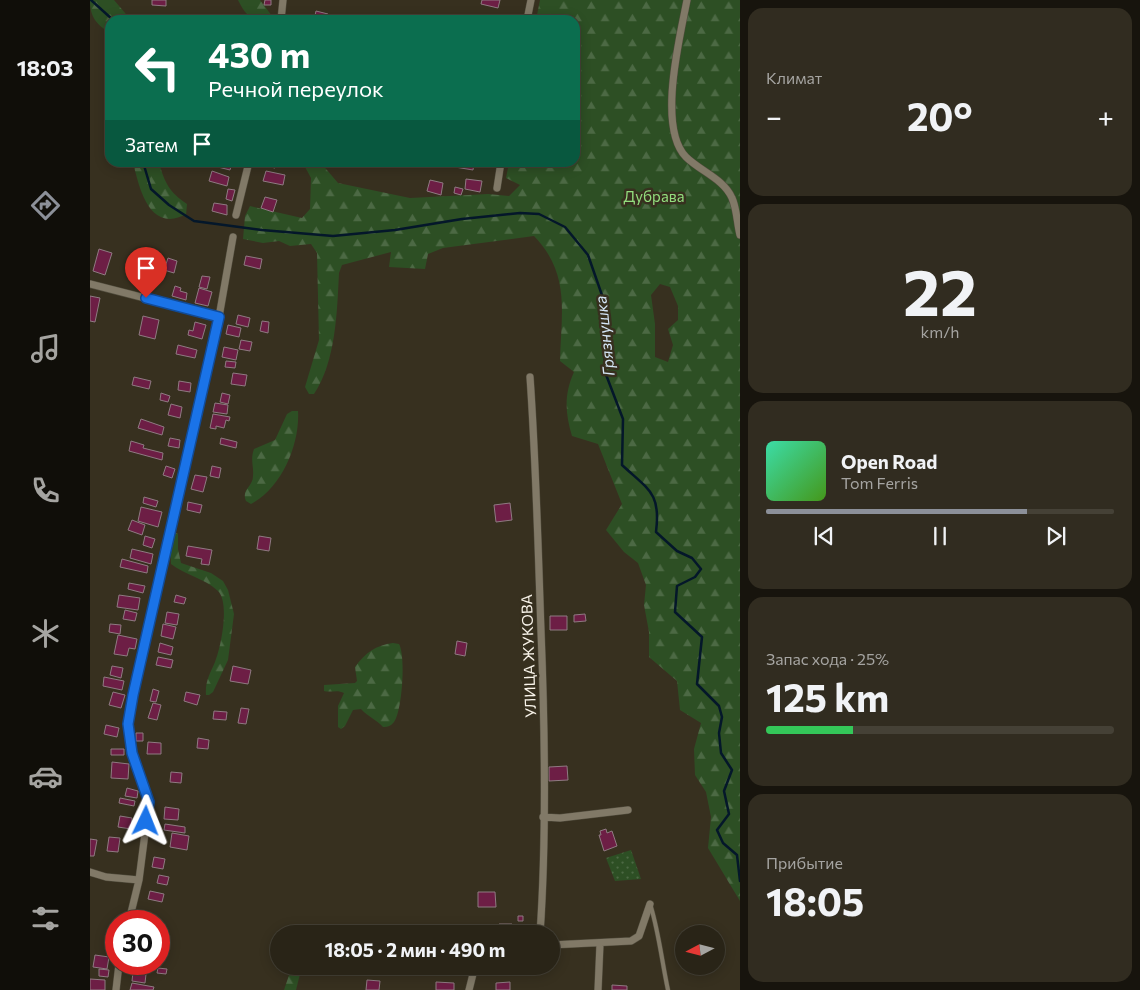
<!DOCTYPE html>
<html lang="ru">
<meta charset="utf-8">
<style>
:root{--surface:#292417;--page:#312c20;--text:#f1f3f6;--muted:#a5a4a1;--line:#454136;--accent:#8c9099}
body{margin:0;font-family:Commissioner,sans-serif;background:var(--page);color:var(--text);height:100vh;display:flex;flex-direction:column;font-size:19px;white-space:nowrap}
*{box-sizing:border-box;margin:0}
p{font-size:16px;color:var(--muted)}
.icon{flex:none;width:28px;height:28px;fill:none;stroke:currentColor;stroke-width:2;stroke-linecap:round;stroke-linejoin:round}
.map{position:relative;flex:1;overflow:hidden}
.panel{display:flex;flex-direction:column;gap:8px;padding:8px;background:#17140d;width:400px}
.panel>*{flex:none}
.banner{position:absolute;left:15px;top:15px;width:475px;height:152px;border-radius:15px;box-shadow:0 2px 12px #0003,0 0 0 1px var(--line);background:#0b6e4f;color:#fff;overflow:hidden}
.needle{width:32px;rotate:263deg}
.controls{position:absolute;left:585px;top:925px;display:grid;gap:10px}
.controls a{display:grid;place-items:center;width:50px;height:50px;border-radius:50%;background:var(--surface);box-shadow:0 2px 12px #0003,0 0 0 1px var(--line);font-size:25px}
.speed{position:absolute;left:15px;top:910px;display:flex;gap:10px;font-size:25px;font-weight:700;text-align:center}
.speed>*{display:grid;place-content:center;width:65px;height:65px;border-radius:50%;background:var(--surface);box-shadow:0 2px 12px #0003,0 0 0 1px var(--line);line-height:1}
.speed .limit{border:8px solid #d22;background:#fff;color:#111}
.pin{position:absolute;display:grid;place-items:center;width:42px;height:42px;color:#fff;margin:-51px -21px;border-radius:50% 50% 50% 0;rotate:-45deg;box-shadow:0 0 5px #0007}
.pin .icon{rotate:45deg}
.me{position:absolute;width:55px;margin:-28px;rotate:2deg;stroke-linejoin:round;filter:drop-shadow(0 0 4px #0008)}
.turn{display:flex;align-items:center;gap:18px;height:105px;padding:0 20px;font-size:22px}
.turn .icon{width:65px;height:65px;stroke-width:2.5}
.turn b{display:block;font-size:35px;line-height:42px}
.then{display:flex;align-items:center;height:48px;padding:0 20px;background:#0003;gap:10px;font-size:19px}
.big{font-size:38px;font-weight:700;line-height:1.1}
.panel .widget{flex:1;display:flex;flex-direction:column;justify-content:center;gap:8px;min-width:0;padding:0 18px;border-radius:15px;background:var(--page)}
.panel .dial{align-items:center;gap:0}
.dial b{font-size:65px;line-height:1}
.song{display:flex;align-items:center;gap:15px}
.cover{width:60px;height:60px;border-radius:8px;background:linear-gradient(135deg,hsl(160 70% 55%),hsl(100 70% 35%))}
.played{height:5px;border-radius:2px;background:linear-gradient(90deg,var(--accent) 75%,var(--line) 75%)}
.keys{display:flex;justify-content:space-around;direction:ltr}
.heat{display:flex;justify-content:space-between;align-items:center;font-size:28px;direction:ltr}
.charge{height:8px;border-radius:4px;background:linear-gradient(90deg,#34c759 25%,var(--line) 0)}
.trip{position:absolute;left:180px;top:925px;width:290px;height:50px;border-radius:25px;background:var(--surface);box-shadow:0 2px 12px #0003,0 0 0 1px var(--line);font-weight:700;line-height:50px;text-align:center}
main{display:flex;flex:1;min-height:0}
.menu{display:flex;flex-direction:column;width:90px;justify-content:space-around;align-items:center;background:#100e09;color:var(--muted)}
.menu .icon{width:35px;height:35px}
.menu .on{color:var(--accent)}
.menu b{font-size:22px;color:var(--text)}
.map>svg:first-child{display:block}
.grass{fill:url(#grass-dots)}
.forest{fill:url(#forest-firs);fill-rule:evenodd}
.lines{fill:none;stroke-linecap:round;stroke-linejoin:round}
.stream{stroke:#04172a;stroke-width:2.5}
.building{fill:#6d1e45;stroke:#8f7a82}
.service-casing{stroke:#524d3e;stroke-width:5}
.minor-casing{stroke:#524d3e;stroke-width:8}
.service{stroke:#817967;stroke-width:4}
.minor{stroke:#817967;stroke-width:7}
.route-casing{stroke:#114b97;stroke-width:12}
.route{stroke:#1a73e8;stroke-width:9}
.labels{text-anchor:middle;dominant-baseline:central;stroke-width:5;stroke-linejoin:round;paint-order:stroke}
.park-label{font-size:15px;fill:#93de7e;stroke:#37301f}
.street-label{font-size:15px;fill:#f8f3e9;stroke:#37301f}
.water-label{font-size:16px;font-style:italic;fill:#d4e5f6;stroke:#37301f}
</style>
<main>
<nav class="menu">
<b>18:03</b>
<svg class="icon on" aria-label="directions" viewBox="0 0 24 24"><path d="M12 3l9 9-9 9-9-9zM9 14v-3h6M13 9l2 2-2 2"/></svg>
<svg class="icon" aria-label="music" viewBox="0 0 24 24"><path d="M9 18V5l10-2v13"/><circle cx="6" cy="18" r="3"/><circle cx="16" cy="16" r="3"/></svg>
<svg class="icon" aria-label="phone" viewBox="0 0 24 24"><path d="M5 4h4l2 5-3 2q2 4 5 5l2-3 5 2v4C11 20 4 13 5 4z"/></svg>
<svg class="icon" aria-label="climate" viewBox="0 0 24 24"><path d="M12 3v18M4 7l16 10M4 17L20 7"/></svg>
<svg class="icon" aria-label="car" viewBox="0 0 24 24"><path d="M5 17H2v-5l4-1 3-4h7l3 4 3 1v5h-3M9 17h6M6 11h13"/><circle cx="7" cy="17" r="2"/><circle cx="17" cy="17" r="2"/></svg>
<svg class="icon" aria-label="filters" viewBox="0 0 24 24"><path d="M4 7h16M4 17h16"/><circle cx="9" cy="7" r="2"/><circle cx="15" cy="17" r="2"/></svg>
</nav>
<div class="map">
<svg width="650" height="990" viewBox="0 0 650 990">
<defs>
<pattern id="grass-dots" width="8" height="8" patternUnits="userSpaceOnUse" patternTransform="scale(1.25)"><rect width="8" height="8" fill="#2d4f24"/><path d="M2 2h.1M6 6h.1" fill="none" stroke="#4c6944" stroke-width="1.8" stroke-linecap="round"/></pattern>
<pattern id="forest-firs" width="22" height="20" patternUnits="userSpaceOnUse" patternTransform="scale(1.25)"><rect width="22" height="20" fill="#2d4f24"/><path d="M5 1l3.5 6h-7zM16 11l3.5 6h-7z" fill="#4c6944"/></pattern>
</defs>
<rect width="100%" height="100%" fill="#37301f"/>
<path class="grass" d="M541 850 551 879 525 881 516 858Z"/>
<path class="forest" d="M0 0H24L41 20H20V33C6 24 0 17 0 0Z
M148 0H170L185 20C163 20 158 20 148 0Z
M450 0H650V901L618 848 621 817 616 792 605 775 604 749 611 723 590 710 587 681 559 657V632L554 605 556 585 548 563 534 552 516 530 532 504 508 444 482 436C475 413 474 394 484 372L470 361C471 314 481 274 444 236L353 248 338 254 335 269 299 267 301 252 252 265 249 273C247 312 246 361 224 394H219L215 387 229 340 227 253 221 244 200 246 189 241 173 243 153 239 155 216 160 206 212 218 220 209 221 178 213 163H231L248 183 320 198 398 194 419 196 430 185 416 178 419 163 485 162V20H446ZM570 284 580 287 588 306V320L578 329 583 345 578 362 565 357V324L561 295Z
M43 163H69C75 183 79 192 97 204L96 215C91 216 85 219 80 219 55 219 48 181 43 163Z
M202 411H208C210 444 192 488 161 504L156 501C151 489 163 487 163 476 164 466 160 460 164 449L185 440 197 414Z
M86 533 88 534V549L91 563 121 573 133 581 138 590 144 614 138 660 123 692 119 695H116C115 681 120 674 125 662 131 647 140 603 128 591 114 578 95 575 81 564L80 544Z
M303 643 309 644C316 656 312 712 304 722 301 726 298 727 293 727 286 719 278 717 271 709L263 710 255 726 251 729 248 727V706L254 693C247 689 241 693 234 691V685L265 683 267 681 265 667C275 653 286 645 303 643Z
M202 966H212L206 990H194Z"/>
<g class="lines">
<path class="stream" d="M1 0 23 20
M53 162 61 189 79 205 104 221 172 230 243 236 305 230 372 219 430 213 449 214 475 227 498 255 514 301 515 372 533 419 532 465C559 490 571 493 566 532L587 551 602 558 611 569 605 577 587 586 585 612 612 637 607 684 629 706 632 717 629 733 631 753 642 770 634 791 639 814 627 830 633 843 647 855 650 881"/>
</g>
<path class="building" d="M62 0H76V6L62 5Z
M175 0H181V5H174Z
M392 0H410L408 8 391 4Z
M226 11 238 14 237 20H224Z
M125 162H139L142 163 140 170 124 166Z
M177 162H186L185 168 176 166Z
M366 162H384L383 170 365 167Z
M122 171 139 177 137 186 119 181Z
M176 171 195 175 193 185 173 181Z
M376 179 392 181 390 192 375 189Z
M340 180 353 183 351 195 337 191Z
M365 187 373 189 371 195 364 193Z
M138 189 145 190 142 201 136 199Z
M175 197 187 200 183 212 171 208Z
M124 203 137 205V215L122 211Z
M9 249 22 253 15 275 3 271Z
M156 256 172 259 170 269 154 265Z
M78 258 87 261 84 273 74 270Z
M45 267 65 272 63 280 59 279 58 283 47 280 48 276 43 275Z
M112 276 120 277 117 289 109 287Z
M85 286 91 288 90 291 97 293 96 300 82 296Z
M109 288 122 292 118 306 105 303Z
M0 296 10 298 5 322 0 321Z
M148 315 160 318 158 327 146 324Z
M53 316 69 320 65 339 49 335Z
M172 321 179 322 178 333 170 331Z
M105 322 116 325 112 339 98 335 99 330 103 331Z
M138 325 151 328 149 337 136 334Z
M151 340 162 342 160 351 149 349Z
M88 345 107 350 105 358 86 354Z
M134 347 148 350 146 360 132 357Z
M136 361 146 362 145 368 135 367Z
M143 373 157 375 155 386 141 384Z
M44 377 61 381 59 389 42 385Z
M89 381 101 383 100 392 88 390Z
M71 393 80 396 78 402 70 400Z
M132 393 140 395 138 404 130 402Z
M125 403 138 405 137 414 123 412Z
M81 404 92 407 90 418 78 415Z
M123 414 140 417 139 421 136 420 134 428 126 426V429L120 428Z
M51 419 74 427 72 435 48 428Z
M80 438 90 440 89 448 78 446Z
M131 438 147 442 146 448 130 444Z
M41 441 54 445 53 448 73 453 72 460 39 451Z
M76 466 85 469 82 478 73 475Z
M122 466 131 468 129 478 120 476Z
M105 475 117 477 113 492 101 489Z
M54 497 68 501 66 507 53 503Z
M98 502 112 505 110 513 97 510Z
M420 503 422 520 406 522 404 505Z
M51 507 72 512 68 527 48 521Z
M42 520 55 525 52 535 38 530Z
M55 536 65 539 62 548 53 545Z
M169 536 181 538 179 551 167 549Z
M98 546 122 550 119 565 111 564 112 559 96 556Z
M42 549 63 554 61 564 40 558Z
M32 559 58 566 57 573 30 567Z
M39 583 55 586 53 593 38 589Z
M29 595 50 598 48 610 27 607Z
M86 595 96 598 94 604 84 602Z
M35 610 47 613 45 621 33 619Z
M77 612 89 614 87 625 75 623Z
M495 614 496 621 484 622V615Z
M460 616H477V630H460Z
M20 624 31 625 30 634 19 632Z
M73 624 86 627 83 639 71 636Z
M28 635 47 639 45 649 39 648 37 656 24 654Z
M367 641 377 643 375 656 365 654Z
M70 643 83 647 81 655 68 652Z
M68 657 83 660 81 668 66 665Z
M22 666 33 668 31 678 20 675Z
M143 666 161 670 158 684 140 681Z
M14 677 34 681 32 690 13 686Z
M63 689 69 691 66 702 60 701Z
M23 692 35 695 31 708 19 705Z
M96 692 110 695 107 705 94 701Z
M63 703 71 705 67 720 58 718Z
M151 708 159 709 156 724 148 723Z
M124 711 137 712 136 720 123 719Z
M16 725 29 728 27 737 14 734Z
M46 733H53V741H46Z
M108 738 119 740 118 749 107 748Z
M58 742 71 743V754H57Z
M21 749H34V755H21Z
M22 762 39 764 38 779 21 778Z
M477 766 478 780 459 781V767Z
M81 772 92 773 91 783 80 782Z
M37 788 48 791 47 798 35 796Z
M30 798 45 801 44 806 29 803Z
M75 807 89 809 88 820 74 819Z
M30 816 42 818 41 829 28 827Z
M75 824 95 827V833L74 830Z
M516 829 517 833 522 831 527 846 514 851 509 835H511L510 831Z
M82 833 99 836 97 850 80 847Z
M19 837 30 838 28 852 17 851Z
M0 839 7 840 4 856H0Z
M64 857 75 859 73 869 62 867Z
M69 875 79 877 77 885 67 883Z
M60 891 74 894 72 902 58 899Z
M388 892H405L406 907H388Z
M428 916H433V921H428Z
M409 924H422V934H410Z
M427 925H434V934H427Z
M69 933 72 934 69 948Z
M5 955 19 957 17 969 3 967Z
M46 964H58L57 968Z
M68 968 77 969 76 974 67 973Z
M9 969 19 970 18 977 9 976Z
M43 972 56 974 55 983 42 981Z
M0 979 15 980V990H0Z
M277 980 290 981 289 990H276Z
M346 982 364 983V990H346Z
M420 982V990H406V983Z
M42 983 64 987 63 990H40Z
M522 985 537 986V990H522Z"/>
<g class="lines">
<g class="service-casing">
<path id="service" d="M561 907C569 934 572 962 578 990"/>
</g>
<g class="minor-casing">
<path id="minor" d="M597 0C590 37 567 127 596 157 610 171 634 179 642 198 647 209 647 224 650 235
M191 20 193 0
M437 20 441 0
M407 188 411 162
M146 215 159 162
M0 284 129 317
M440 377C446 462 448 546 451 631 455 731 457 833 450 934
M453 817 470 818 538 810
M0 872 16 877 49 880
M39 921 49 880 59 802 42 753 38 724 43 695 129 317 143 237
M461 945 541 941 549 936 560 904
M26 990 29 964
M379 990 385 966
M508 990 510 944"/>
</g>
<use href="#service" class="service"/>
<use href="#minor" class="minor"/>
</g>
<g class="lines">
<g class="route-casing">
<path id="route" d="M56 298 129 317 43 695 38 724 42 753 59 802 56 821"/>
</g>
<use href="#route" class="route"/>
</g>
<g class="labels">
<g class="park-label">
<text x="564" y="196">Дубрава</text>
</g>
<g class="street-label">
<text transform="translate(438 656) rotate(-92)">УЛИЦА ЖУКОВА</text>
</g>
<g class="water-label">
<text transform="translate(514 336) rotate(-96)">Грязнушка</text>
</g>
</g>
</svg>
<div class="controls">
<a><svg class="needle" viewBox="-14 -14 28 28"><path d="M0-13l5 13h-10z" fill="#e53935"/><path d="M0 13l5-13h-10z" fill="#a5a4a1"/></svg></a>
</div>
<div class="speed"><div class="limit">30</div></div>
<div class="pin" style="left:56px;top:298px;background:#d93025"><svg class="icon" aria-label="arrive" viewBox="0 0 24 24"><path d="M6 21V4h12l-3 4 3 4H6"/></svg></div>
<svg class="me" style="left:56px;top:821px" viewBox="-20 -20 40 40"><path d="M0-17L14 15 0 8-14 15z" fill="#1a73e8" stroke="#fff" stroke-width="4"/></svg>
<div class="trip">18:05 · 2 мин · 490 m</div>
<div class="banner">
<div class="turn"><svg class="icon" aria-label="left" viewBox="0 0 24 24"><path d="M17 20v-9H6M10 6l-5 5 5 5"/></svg><div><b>430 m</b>Речной переулок</div></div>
<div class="then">Затем<svg class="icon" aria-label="arrive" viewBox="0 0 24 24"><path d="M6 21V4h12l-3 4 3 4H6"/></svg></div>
</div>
</div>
<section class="panel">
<div class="widget"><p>Климат</p>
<div class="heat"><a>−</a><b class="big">20°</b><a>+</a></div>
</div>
<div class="widget dial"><b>22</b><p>km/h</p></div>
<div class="widget">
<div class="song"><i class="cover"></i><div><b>Open Road</b><p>Tom Ferris</p></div></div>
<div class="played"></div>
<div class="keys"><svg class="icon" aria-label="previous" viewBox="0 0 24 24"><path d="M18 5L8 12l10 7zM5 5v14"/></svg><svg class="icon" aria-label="pause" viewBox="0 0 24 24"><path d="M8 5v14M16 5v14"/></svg><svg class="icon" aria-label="next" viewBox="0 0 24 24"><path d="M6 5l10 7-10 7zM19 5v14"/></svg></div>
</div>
<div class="widget"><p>Запас хода · 25%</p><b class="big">125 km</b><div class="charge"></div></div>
<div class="widget"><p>Прибытие</p><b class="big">18:05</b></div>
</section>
</main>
